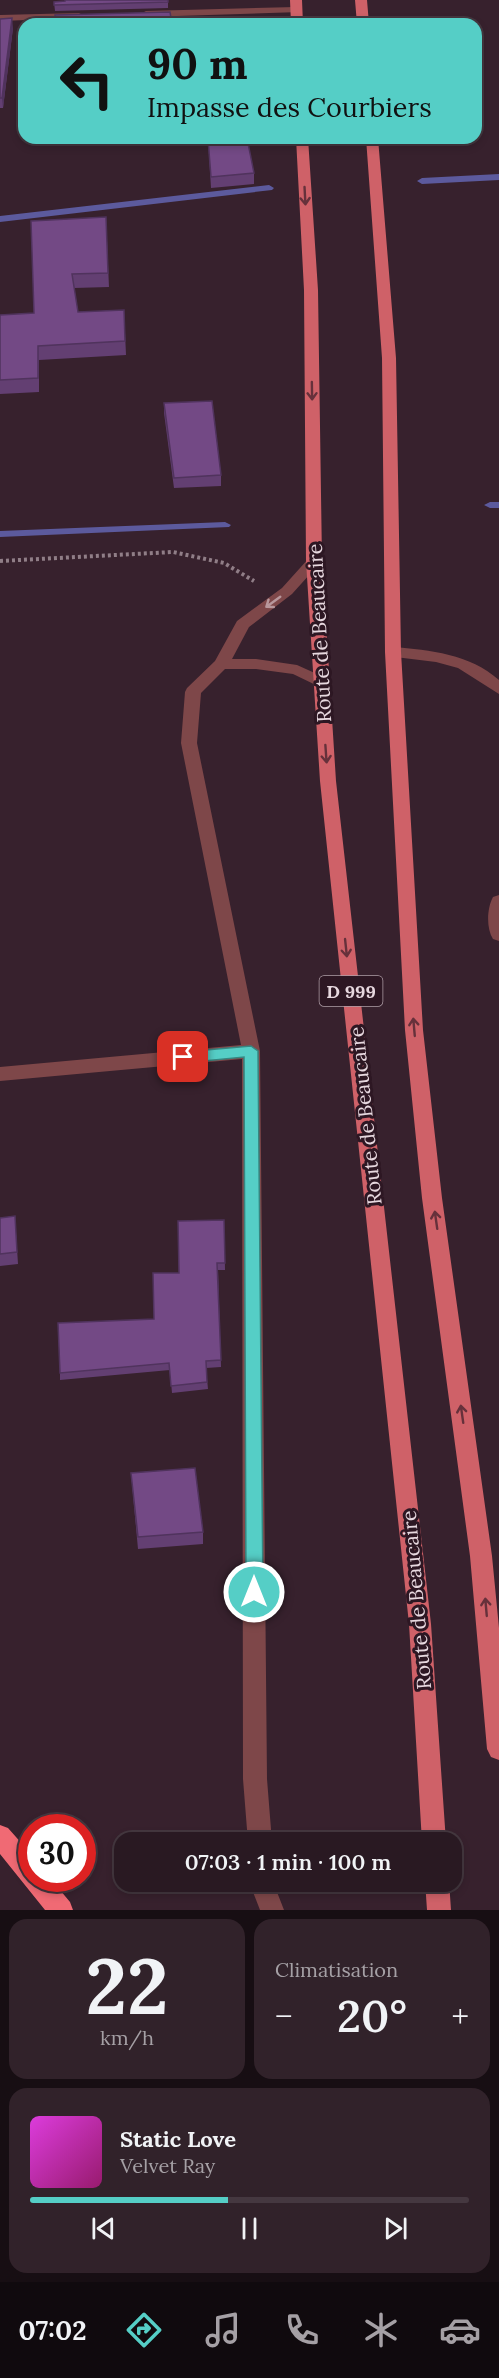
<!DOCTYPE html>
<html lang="fr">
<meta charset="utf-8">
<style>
:root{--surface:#291922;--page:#31222a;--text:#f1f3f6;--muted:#a5a0a5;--line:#453840;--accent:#55cec6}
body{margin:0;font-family:Lora,serif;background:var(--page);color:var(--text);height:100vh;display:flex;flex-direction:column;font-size:22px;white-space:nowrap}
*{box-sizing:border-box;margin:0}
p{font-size:20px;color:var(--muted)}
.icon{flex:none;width:33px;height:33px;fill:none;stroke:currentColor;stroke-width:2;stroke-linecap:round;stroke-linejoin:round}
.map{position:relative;height:1910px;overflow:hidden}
.panel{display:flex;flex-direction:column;gap:9px;padding:9px;background:#170e13;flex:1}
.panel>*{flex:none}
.hud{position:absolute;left:18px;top:18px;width:464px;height:126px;border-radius:18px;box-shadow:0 3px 9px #0003,0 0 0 2px var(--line);background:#55cec6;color:#111;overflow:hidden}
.speed{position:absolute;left:18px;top:1814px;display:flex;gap:12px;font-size:30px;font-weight:700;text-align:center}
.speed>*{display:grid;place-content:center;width:78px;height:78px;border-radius:50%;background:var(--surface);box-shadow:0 3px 9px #0003,0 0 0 2px var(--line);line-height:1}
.speed .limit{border:9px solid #d22;background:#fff;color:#111}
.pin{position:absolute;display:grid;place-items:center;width:51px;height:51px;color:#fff;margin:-26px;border-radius:12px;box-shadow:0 3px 9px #0006}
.me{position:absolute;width:66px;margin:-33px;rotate:0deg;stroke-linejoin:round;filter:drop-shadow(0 0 4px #0008)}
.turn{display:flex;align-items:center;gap:21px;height:126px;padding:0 30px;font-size:27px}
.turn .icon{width:78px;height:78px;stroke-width:2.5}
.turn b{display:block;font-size:42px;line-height:51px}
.big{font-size:45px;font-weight:600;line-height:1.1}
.panel .tile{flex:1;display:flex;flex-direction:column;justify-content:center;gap:9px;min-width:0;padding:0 21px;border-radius:18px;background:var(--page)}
.panel .dial{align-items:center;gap:0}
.dial b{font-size:78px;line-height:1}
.song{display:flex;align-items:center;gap:18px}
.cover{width:72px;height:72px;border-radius:9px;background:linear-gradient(135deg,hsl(300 70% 55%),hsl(320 70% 35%))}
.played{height:6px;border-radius:3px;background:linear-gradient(90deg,var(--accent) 45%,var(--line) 45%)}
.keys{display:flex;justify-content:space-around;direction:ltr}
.heat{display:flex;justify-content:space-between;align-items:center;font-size:33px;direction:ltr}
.panel .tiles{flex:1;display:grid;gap:9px;grid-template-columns:1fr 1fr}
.tile:last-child{grid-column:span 2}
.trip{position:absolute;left:114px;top:1832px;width:348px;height:60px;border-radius:18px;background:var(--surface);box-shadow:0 3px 9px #0003,0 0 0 2px var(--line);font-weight:600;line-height:60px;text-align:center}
.tabs{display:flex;height:96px;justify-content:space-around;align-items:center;background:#100a0e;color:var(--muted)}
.tabs .icon{width:42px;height:42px}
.tabs .active{color:var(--accent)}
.tabs b{font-size:27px;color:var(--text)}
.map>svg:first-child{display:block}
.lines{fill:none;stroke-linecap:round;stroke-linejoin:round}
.stream{fill:#5c5a9d;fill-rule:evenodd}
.path{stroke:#907e87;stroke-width:4;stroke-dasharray:3 3;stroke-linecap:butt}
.minor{fill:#7e4749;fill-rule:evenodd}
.major{fill:#cf6168;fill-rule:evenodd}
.highway{fill:#f06a74;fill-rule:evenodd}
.wall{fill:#633f72}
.shaded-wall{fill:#50335d}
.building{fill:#734985;stroke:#50335d;stroke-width:1.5}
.oneway{stroke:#66313b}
.oneway2{stroke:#b8979c}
.route{fill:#55cec6;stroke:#378681;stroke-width:1.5}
.labels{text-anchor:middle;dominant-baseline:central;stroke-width:6;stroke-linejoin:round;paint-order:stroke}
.shield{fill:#2d1723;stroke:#af9ea7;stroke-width:1.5}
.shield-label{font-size:18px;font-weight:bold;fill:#e7d8df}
.street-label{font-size:20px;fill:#e7d8df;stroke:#2d1723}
</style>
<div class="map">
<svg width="499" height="1910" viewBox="0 0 499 1910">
<rect width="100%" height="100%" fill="#37212d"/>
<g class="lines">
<path class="stream" d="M499 174V180L422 184 417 181 422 178Z
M269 185 274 188 272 190 0 222V216Z
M499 502V508H490L484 505 490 502Z
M225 522 231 525 229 527 0 537V531Z"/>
<path class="path" d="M0 561 173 552 224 563 254 581"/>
<path class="minor" d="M296 7 300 8V12L146 17 140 14 146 11Z
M79 13 85 16 83 18 0 21V15Z
M314 556 319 558 322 561 319 564 292 594 249 627 232 659H256L297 665 328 679 330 683 322 688 293 674 256 669H225L201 693 197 743 260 1051 267 1779 272 1842H248L243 1779 242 1059 0 1081V1067L241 1045 181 743 185 692 187 688 215 661 237 621 282 588 309 558Z
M393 647C430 650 470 654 499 680V694L458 668 436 662 387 656 385 652 387 648Z
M499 895V941L493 939C486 928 487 908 493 897Z
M252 1881H276L277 1892 284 1910H260L253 1892Z"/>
<path class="major" d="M290 0H302L303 24H291Z
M355 0H367L369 24H357Z
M296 138H308L318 290 322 561 336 781 431 1624 446 1842H422L409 1624 320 781 306 561 304 290Z
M366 138H378L396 358 401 652 423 1030 442 1198 492 1556 499 1628V1760L491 1757 487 1749 470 1556 422 1198 405 1030 385 652 382 358Z
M425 1881H449L451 1910H427Z"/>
<path class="highway" d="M0 1825 8 1828 32 1855V1878H50L70 1902 73 1910H45L0 1854Z"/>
</g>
<path class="wall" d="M54 2H168V8L55 11Z
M0 19 13 28 3 108H0Z
M208 139 254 173V184L211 188Z
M106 217 109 287 74 288 78 312 124 310 126 355 39 360V392L0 394V315L34 313Z
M164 403 221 475V486L174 488 164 413Z
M15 1216 18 1264 0 1266V1218Z
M224 1220 225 1270H218L221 1367 206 1368 208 1389 172 1393 170 1370 60 1380V1373L154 1319 179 1273Z
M131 1473 203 1532V1544L138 1549Z"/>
<path class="shaded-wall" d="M12 18 13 28 3 108 2 98Z"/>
<path class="building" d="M65 0H168V2L54 5V2L65 1Z
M170 12 172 24H56L55 15Z
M12 18 2 98H0V19Z
M247 138 254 173 211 177 208 139Z
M106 217 108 273 72 274 78 312 124 310 125 341 38 346V378L0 380V315L34 313 31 221Z
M212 401 221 475 174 478 164 403Z
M15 1216 17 1252 0 1254V1218Z
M224 1220 225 1263H217L221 1360 206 1361 207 1382 171 1386 169 1363 60 1373 58 1323 154 1319 153 1273H179L178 1221Z
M195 1468 203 1532 138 1537 131 1473Z"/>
<defs><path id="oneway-shaft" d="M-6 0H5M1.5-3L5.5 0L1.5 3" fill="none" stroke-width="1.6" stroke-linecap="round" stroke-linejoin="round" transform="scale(1.5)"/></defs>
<g class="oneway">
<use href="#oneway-shaft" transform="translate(305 196) rotate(87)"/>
<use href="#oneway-shaft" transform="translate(312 391) rotate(89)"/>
<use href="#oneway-shaft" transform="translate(326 754) rotate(86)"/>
<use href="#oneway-shaft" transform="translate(346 948) rotate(84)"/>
<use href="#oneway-shaft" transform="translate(414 1027) rotate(-95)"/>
<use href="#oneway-shaft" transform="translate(436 1220) rotate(-98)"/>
<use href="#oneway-shaft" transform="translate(462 1414) rotate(-98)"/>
<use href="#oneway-shaft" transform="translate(486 1607) rotate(-95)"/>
</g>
<use class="oneway2" href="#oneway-shaft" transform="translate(273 602) rotate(144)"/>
<path class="route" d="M251 1046 258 1051 263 1592 260 1597 254 1599 248 1597 246 1592 244 1057 183 1063 176 1057 183 1052Z"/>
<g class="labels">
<rect class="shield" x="319.5" y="976" width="63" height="30" rx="4.5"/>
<g class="shield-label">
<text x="351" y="991">D 999</text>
</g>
<g class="street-label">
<text transform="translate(319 633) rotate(-93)">Route de Beaucaire</text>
<text transform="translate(365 1116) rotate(-96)">Route de Beaucaire</text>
<text transform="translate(416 1600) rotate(-95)">Route de Beaucaire</text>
</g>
</g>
</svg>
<div class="speed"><div class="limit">30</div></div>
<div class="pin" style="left:183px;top:1057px;background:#d93025"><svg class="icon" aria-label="arrive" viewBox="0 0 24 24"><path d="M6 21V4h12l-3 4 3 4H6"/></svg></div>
<svg class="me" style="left:254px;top:1592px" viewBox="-20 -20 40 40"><circle r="17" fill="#55cec6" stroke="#fff" stroke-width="3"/><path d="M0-11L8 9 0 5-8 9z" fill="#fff"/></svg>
<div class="trip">07:03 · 1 min · 100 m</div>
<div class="hud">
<div class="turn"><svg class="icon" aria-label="left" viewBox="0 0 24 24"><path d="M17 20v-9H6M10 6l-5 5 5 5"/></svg><div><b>90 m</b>Impasse des Courbiers</div></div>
</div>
</div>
<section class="panel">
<div class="tiles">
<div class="tile dial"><b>22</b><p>km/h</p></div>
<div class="tile"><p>Climatisation</p>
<div class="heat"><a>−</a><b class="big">20°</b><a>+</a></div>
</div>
<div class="tile">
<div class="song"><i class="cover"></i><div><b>Static Love</b><p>Velvet Ray</p></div></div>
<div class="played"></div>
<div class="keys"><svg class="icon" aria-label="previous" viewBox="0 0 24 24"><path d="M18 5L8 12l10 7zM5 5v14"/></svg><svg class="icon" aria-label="pause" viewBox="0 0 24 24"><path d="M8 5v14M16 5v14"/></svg><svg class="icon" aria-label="next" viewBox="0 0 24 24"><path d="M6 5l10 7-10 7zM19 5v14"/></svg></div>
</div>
</div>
</section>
<nav class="tabs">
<b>07:02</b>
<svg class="icon active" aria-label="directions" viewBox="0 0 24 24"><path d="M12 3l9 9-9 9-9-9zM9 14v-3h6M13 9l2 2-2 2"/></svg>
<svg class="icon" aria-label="music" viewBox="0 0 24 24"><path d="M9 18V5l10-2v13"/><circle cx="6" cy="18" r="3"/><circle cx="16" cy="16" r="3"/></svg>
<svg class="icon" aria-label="phone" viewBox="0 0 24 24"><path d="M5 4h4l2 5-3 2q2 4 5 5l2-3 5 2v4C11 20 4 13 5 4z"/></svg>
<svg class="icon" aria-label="climate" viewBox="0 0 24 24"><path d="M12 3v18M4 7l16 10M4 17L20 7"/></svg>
<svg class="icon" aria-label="car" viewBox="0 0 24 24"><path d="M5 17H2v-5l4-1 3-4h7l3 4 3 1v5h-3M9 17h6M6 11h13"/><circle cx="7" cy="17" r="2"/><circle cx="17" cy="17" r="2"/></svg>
</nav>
